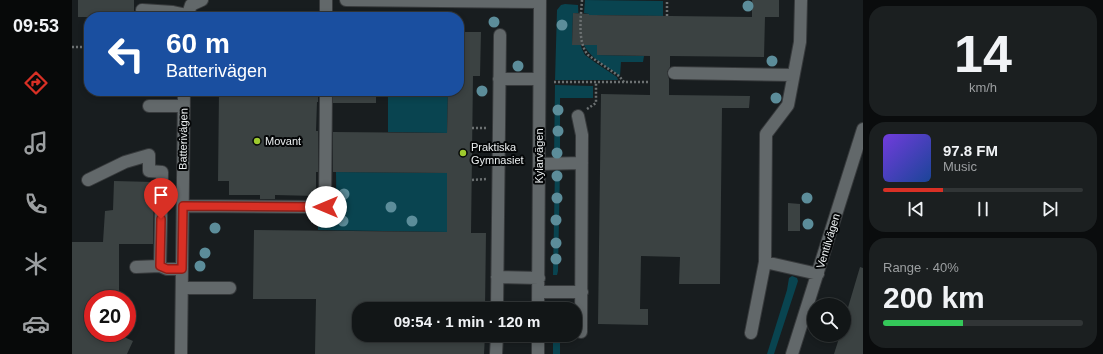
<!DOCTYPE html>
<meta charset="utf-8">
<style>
:root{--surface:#121617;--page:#1b1f20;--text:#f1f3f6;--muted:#9c9fa1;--line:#313536;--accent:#d93025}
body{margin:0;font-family:Helvetica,sans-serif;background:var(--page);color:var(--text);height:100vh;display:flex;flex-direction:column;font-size:15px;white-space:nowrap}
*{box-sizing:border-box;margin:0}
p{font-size:13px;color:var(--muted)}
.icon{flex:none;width:22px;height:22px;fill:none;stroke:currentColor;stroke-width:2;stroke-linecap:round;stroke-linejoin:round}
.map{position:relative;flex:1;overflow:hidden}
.panel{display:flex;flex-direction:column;gap:6px;padding:6px;background:#0a0c0d;width:240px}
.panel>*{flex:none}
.banner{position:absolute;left:12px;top:12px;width:380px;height:84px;border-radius:16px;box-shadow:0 2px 6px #0003,0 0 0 1px var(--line);background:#1a4fa0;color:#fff;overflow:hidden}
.tools{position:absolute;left:735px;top:298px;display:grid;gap:8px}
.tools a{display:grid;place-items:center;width:44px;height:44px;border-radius:50%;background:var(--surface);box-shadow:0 2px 6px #0003,0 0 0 1px var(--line);font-size:20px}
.speed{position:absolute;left:12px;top:290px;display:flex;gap:8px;font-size:20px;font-weight:700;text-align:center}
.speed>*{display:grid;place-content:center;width:52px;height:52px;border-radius:50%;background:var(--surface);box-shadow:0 2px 6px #0003,0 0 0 1px var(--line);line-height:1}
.speed .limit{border:6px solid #d22;background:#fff;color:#111}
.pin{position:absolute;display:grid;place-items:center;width:34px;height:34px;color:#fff;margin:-41px -17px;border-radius:50% 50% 50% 0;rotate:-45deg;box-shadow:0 0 4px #0007}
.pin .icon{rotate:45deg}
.me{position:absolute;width:44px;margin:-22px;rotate:270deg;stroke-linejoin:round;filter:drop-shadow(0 0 3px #0008)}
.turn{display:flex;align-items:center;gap:14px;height:84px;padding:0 16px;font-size:18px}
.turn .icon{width:52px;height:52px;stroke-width:2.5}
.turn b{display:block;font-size:28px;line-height:34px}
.big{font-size:30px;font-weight:600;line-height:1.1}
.panel .widget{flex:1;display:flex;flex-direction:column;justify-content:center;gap:6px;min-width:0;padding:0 14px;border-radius:16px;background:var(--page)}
.panel .dial{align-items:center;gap:0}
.dial b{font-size:52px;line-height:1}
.song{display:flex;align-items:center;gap:12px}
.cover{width:48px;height:48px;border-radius:6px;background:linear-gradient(135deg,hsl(260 70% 55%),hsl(220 70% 35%))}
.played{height:4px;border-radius:2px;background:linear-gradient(90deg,var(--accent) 30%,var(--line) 30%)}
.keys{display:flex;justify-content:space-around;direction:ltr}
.charge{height:6px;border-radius:3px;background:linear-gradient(90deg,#34c759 40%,var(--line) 0)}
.trip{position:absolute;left:280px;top:302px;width:230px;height:40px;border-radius:16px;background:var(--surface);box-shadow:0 2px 6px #0003,0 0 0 1px var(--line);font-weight:600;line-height:40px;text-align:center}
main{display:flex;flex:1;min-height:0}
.tabs{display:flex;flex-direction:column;width:72px;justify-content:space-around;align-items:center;background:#070909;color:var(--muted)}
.tabs .icon{width:28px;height:28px}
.tabs .current{color:var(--accent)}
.tabs b{font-size:18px;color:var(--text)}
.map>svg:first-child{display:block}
.green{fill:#094450;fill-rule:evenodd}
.building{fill:#3b4242}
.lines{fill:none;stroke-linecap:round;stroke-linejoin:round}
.minor-casing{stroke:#373a3c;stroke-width:14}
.path{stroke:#6c7172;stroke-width:2.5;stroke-dasharray:2 2;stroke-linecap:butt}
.minor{stroke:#62686a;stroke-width:12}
.tree{fill:#5c8d9a}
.route-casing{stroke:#8d1f18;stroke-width:10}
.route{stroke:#d93025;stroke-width:7}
.poi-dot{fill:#9eca2e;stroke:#050708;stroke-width:1.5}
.labels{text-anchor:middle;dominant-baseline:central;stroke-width:4;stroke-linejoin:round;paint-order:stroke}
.street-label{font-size:11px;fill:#ebeff0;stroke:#050708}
.poi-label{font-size:11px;fill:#ebeff0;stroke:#050708;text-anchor:start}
</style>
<main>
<nav class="tabs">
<b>09:53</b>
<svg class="icon current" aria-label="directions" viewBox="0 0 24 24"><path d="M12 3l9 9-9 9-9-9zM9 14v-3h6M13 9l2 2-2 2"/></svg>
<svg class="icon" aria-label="music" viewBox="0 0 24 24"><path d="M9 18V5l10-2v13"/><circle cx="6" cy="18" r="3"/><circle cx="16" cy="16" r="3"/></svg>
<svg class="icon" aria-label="phone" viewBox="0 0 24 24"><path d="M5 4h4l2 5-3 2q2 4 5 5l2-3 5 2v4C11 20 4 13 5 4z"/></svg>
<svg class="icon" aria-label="climate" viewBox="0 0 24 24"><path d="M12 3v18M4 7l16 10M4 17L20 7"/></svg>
<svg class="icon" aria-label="car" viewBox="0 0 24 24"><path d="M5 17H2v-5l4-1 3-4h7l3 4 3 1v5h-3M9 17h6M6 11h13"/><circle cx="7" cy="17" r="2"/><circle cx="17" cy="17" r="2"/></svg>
</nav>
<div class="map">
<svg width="791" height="354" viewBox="0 0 791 354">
<rect width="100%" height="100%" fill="#181d1f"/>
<path class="green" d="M513 0 591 1V16L525 15V55L572 56 571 62H549L548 76C535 66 517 58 511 43L517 40V14L512 13Z
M493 4 506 5 508 43 510 49 513 55 524 63 545 77 546 80H483L485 10 489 5ZM501 13H506V45H500Z
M483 85 521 86V98H488V159H482Z
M316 91H376L375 133 316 132Z
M483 168H488L486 271 485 275H481Z
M264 172 375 173V232L246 230V218C249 218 253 217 255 216 266 209 264 183 264 172Z
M720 276 725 278 726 281 702 354H695L715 290 717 278Z
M481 335H488V354H481Z"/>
<path class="building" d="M6 0H62V17H6Z
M680 0H707V17H693L692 57 598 56V67L595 72 597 79V95L678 96 677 108H650L648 284H607L608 257 569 256 568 309H576V325L526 324 529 94 578 95V56L525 55V45H500L501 13 517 14V15L680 17Z
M387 32H409L408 76H401L399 233H414L413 309H287V335H413L412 354H243L244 299H181L182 230 375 232V173L261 172V132L375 133 376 91H387Z
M147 91H246V102H245L244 131H246V172H244V196L203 195V199H188V195H157V181H146Z
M261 91H304V103H261Z
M42 181 82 182 81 244H47V299H21V333H43L61 341 55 354H0V242H31L33 211 41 210Z
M716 203 728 204V231H716Z
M788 267 791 268V354H762L768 335H772V321Z"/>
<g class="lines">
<g class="minor-casing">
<path id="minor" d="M274 0 467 2
M70 10 101 12 115 15
M115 17 119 5 130 0
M254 17V0
M602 73 721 75
M427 79H467
M77 106H112
M506 116 510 135 509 332
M467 164 510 163
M16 180 53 162 77 155V171L90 172 88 266
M111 206 253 207 254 91
M693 262 746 274
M64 267 88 266 95 269H110
M425 277 467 278
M110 288H158
M467 292H510
M425 309 428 35
M466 309 468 0
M679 333 693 262 694 134 716 105 728 42 729 0
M109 354 112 91
M424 354 425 335
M466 354V335
M720 354 791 129"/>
</g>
<path class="path" d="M510 0C509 16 505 42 516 55L547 76 552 82
M595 16V0
M0 47H17
M482 82H578
M515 109 524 103V82
M400 128H414
M400 180 414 179"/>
<use href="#minor" class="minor"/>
</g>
<g class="tree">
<circle cx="676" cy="6" r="5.5"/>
<circle cx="422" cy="22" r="5.5"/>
<circle cx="490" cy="25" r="5.5"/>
<circle cx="700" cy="61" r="5.5"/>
<circle cx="446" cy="66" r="5.5"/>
<circle cx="410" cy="91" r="5.5"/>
<circle cx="704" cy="98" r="5.5"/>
<circle cx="486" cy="110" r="5.5"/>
<circle cx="486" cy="131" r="5.5"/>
<circle cx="485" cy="153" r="5.5"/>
<circle cx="485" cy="176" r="5.5"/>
<circle cx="272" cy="194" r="5.5"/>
<circle cx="485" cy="198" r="5.5"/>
<circle cx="735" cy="198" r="5.5"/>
<circle cx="319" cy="207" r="5.5"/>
<circle cx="484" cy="220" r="5.5"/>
<circle cx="271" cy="221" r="5.5"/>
<circle cx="340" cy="221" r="5.5"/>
<circle cx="736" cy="224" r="5.5"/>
<circle cx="143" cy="228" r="5.5"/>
<circle cx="484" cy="243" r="5.5"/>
<circle cx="133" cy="253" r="5.5"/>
<circle cx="484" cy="259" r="5.5"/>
<circle cx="128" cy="266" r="5.5"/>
</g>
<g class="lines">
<g class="route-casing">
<path id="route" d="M89 219 88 266 95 269H110L111 206 254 207"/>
</g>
<use href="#route" class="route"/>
</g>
<g class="poi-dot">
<circle cx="185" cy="141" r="4"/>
<circle cx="391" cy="153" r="4"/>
</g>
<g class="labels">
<g class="street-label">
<text transform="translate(111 139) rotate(-89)">Batterivägen</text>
<text transform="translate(467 156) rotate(-90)">Kylarvägen</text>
<text transform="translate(756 241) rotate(-73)">Ventilvägen</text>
</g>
<g class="poi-label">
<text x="193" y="141">Movant</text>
<text x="399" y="147">Praktiska<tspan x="399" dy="13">Gymnasiet</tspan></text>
</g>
</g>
</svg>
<div class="tools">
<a><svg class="icon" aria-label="search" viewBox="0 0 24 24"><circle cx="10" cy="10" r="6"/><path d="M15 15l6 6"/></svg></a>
</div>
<div class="speed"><div class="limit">20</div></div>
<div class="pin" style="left:89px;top:219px;background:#d93025"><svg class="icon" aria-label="arrive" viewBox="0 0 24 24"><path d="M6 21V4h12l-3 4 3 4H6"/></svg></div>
<svg class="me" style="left:254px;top:207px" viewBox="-20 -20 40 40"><circle r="19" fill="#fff"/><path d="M0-13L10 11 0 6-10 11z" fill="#d93025"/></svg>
<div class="trip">09:54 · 1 min · 120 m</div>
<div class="banner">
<div class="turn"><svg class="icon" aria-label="left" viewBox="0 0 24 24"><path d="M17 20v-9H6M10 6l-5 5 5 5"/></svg><div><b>60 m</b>Batterivägen</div></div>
</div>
</div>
<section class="panel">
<div class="widget dial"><b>14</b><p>km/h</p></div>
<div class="widget">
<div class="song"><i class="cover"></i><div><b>97.8 FM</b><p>Music</p></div></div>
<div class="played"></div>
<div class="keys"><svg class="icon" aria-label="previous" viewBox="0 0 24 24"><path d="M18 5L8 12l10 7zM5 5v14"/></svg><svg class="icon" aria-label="pause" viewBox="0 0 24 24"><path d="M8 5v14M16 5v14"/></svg><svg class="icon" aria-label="next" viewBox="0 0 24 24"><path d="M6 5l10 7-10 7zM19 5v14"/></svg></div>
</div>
<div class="widget"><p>Range · 40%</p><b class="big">200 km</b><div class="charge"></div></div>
</section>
</main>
